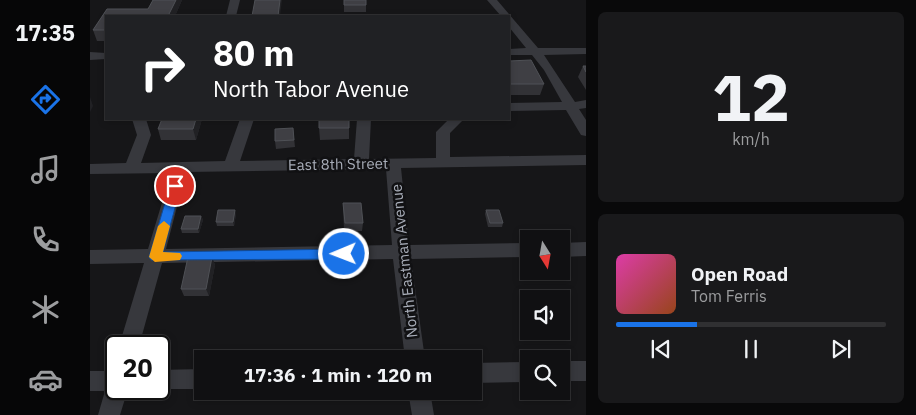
<!DOCTYPE html>
<meta charset="utf-8">
<style>
:root{--surface:#101012;--page:#19191b;--text:#f1f3f6;--muted:#9c9d9f;--line:#303032;--accent:#1a73e8}
body{margin:0;font-family:"IBM Plex Sans",sans-serif;background:var(--page);color:var(--text);height:100vh;display:flex;flex-direction:column;font-size:19px;white-space:nowrap}
*{box-sizing:border-box;margin:0}
p{font-size:16px;color:var(--muted)}
.icon{flex:none;width:28px;height:28px;fill:none;stroke:currentColor;stroke-width:2;stroke-linecap:round;stroke-linejoin:round}
.map{position:relative;flex:1;overflow:hidden}
.panel{display:flex;flex-direction:column;gap:12px;padding:12px;background:#09090a;width:330px}
.panel>*{flex:none}
.guide{position:absolute;left:15px;top:15px;width:405px;height:105px;border-radius:0px;box-shadow:0 2px 8px #0003,0 0 0 1px var(--line);background:#202124;color:#fff;overflow:hidden}
.needle{width:32px;rotate:169deg}
.controls{position:absolute;left:430px;top:230px;display:grid;gap:10px}
.controls a{display:grid;place-items:center;width:50px;height:50px;border-radius:0px;background:var(--surface);box-shadow:0 2px 8px #0003,0 0 0 1px var(--line);font-size:25px}
.speed{position:absolute;left:15px;top:335px;display:flex;gap:10px;font-size:25px;font-weight:700;text-align:center}
.speed>*{display:grid;place-content:center;width:65px;height:65px;border-radius:50%;background:var(--surface);box-shadow:0 2px 8px #0003,0 0 0 1px var(--line);line-height:1}
.speed .limit{border:2px solid #111;border-radius:8px;background:#fff;color:#111}
.pin{position:absolute;display:grid;place-items:center;width:42px;height:42px;color:#fff;margin:-21px;border:2px solid #fff;border-radius:50%;box-shadow:0 1px 5px #0007}
.me{position:absolute;width:55px;margin:-28px;rotate:269deg;stroke-linejoin:round;filter:drop-shadow(0 0 4px #0008)}
.turn{display:flex;align-items:center;gap:18px;height:105px;padding:0 25px;font-size:22px}
.turn .icon{width:65px;height:65px;stroke-width:2.5}
.turn b{display:block;font-size:35px;line-height:42px}
.panel .widget{flex:1;display:flex;flex-direction:column;justify-content:center;gap:8px;min-width:0;padding:0 18px;border-radius:8px;background:var(--page)}
.panel .dial{align-items:center;gap:0}
.dial b{font-size:65px;line-height:1}
.song{display:flex;align-items:center;gap:15px}
.cover{width:60px;height:60px;border-radius:8px;background:linear-gradient(135deg,hsl(320 70% 55%),hsl(20 70% 35%))}
.played{height:5px;border-radius:2px;background:linear-gradient(90deg,var(--accent) 30%,var(--line) 30%)}
.keys{display:flex;justify-content:space-around;direction:ltr}
.trip{position:absolute;left:104px;top:350px;width:288px;height:50px;border-radius:0px;background:var(--surface);box-shadow:0 2px 8px #0003,0 0 0 1px var(--line);font-weight:800;line-height:50px;text-align:center}
main{display:flex;flex:1;min-height:0}
.menu{display:flex;flex-direction:column;width:90px;justify-content:space-around;align-items:center;background:#060607;color:var(--muted)}
.menu .icon{width:35px;height:35px}
.menu .selected{color:var(--accent)}
.menu b{font-size:22px;color:var(--text)}
.map>svg:first-child{display:block}
.lines{fill:none;stroke-linecap:round;stroke-linejoin:round}
.minor{fill:#37383d;fill-rule:evenodd}
.wall{fill:#323236}
.shaded-wall{fill:#212124}
.building{fill:#3f3f44;stroke:#4f5156}
.route{fill:#1a73e8;stroke:#114b97}
.slow{fill:#f59e0b}
.labels{text-anchor:middle;dominant-baseline:central;stroke-width:5;stroke-linejoin:round;paint-order:stroke}
.street-label{font-size:15px;fill:#a8adb8;stroke:#111113}
</style>
<main>
<nav class="menu">
<b>17:35</b>
<svg class="icon selected" aria-label="directions" viewBox="0 0 24 24"><path d="M12 3l9 9-9 9-9-9zM9 14v-3h6M13 9l2 2-2 2"/></svg>
<svg class="icon" aria-label="music" viewBox="0 0 24 24"><path d="M9 18V5l10-2v13"/><circle cx="6" cy="18" r="3"/><circle cx="16" cy="16" r="3"/></svg>
<svg class="icon" aria-label="phone" viewBox="0 0 24 24"><path d="M5 4h4l2 5-3 2q2 4 5 5l2-3 5 2v4C11 20 4 13 5 4z"/></svg>
<svg class="icon" aria-label="climate" viewBox="0 0 24 24"><path d="M12 3v18M4 7l16 10M4 17L20 7"/></svg>
<svg class="icon" aria-label="car" viewBox="0 0 24 24"><path d="M5 17H2v-5l4-1 3-4h7l3 4 3 1v5h-3M9 17h6M6 11h13"/><circle cx="7" cy="17" r="2"/><circle cx="17" cy="17" r="2"/></svg>
</nav>
<div class="map">
<svg width="496" height="415" viewBox="0 0 496 415">
<rect width="100%" height="100%" fill="#161618"/>
<g class="lines">
<path class="minor" d="M140 0H150L146 16H136Z
M397 0H407L448 48H496V54L454 55 485 102 496 100V108L489 109 496 120V136L491 135 476 110 419 111V103L472 102 454 70 442 55H419V49L436 48 419 27V16H411Z
M0 52 16 53V59L0 60Z
M42 119H56L61 135 51 163 135 161 150 119H164L150 161 264 159 267 119H281L279 159 346 158V132L359 119H374L360 133V157L496 155V165L311 168 319 245 439 243V257L321 259 335 359H315L303 259 72 263 49 346H29L54 263 0 264V250L58 249 81 173 0 174V164L36 163 47 135ZM296 169 302 245 76 249 96 172Z
M496 242V256L471 257V243Z
M471 361H496V381H471Z
M439 362V382L382 383V363Z
M112 369V389H65H69V370Z
M0 371H26V389H38L30 415H8L15 391H0Z
M318 391H340L344 415H322Z"/>
</g>
<path class="wall" d="M63 0H92L85 16H16V41H7L3 30 17 9H58Z
M254 0 276 5V12H254Z
M419 61 454 84 450 95H419Z
M493 66H496V90L488 77Z
M112 119 106 140H71L68 129Z
M203 128 205 147 186 149 185 141Z
M229 128H259V139L230 140Z
M253 203 273 223 272 231H254Z
M396 210 413 223 412 227H398L395 214Z
M146 214 144 226H127L126 222Z
M111 216 113 220 109 233H92L91 229Z
M122 257 125 265 119 296H94L91 289Z"/>
<path class="shaded-wall" d="M86 0H92L85 16H78Z
M190 0H192L190 16H188Z
M0 97 3 106 0 112Z
M106 119H112L106 140 103 129Z
M145 210 146 214 144 226 143 222Z
M111 216 113 220 109 233 108 229Z
M122 257 125 265 119 296 116 289Z"/>
<path class="building" d="M63 0H86L78 16H16V30H3L17 9H58Z
M165 0H190L188 16H162Z
M254 0H276V5H254Z
M441 60 454 84H419V61Z
M493 66H496V72Z
M72 119H106L103 129H68Z
M229 119H259V128H229Z
M203 128 204 140 185 141V129Z
M253 203H271L273 223H255Z
M128 210H145L143 222H126Z
M396 210H409L413 223H400Z
M95 216H111L108 229H91Z
M98 257H122L116 289H91Z"/>
<path class="route" d="M85 182 91 186 73 252 254 249 260 254 254 259 61 260 59 257 80 186Z"/>
<path class="slow" d="M74 221 80 226 73 252 90 253 92 256 90 260 65 262 59 257 68 226Z"/>
<g class="labels">
<g class="street-label">
<text transform="translate(248 164) rotate(-1)">East 8th Street</text>
<text transform="translate(314 261) rotate(-96)">North Eastman Avenue</text>
</g>
</g>
</svg>
<div class="controls">
<a><svg class="needle" viewBox="-14 -14 28 28"><path d="M0-13l5 13h-10z" fill="#e53935"/><path d="M0 13l5-13h-10z" fill="#9c9d9f"/></svg></a>
<a><svg class="icon" aria-label="sound" viewBox="0 0 24 24"><path d="M4 9h4l5-4v14l-5-4H4zM17 9q2 3 0 6"/></svg></a>
<a><svg class="icon" aria-label="search" viewBox="0 0 24 24"><circle cx="10" cy="10" r="6"/><path d="M15 15l6 6"/></svg></a>
</div>
<div class="speed"><div class="limit">20</div></div>
<div class="pin" style="left:85px;top:186px;background:#d93025"><svg class="icon" aria-label="arrive" viewBox="0 0 24 24"><path d="M6 21V4h12l-3 4 3 4H6"/></svg></div>
<svg class="me" style="left:254px;top:254px" viewBox="-20 -20 40 40"><circle r="17" fill="#1a73e8" stroke="#fff" stroke-width="3"/><path d="M0-11L8 9 0 5-8 9z" fill="#fff"/></svg>
<div class="trip">17:36 · 1 min · 120 m</div>
<div class="guide">
<div class="turn"><svg class="icon" aria-label="right" viewBox="0 0 24 24"><path d="M7 20v-9h11M14 6l5 5-5 5"/></svg><div><b>80 m</b>North Tabor Avenue</div></div>
</div>
</div>
<section class="panel">
<div class="widget dial"><b>12</b><p>km/h</p></div>
<div class="widget">
<div class="song"><i class="cover"></i><div><b>Open Road</b><p>Tom Ferris</p></div></div>
<div class="played"></div>
<div class="keys"><svg class="icon" aria-label="previous" viewBox="0 0 24 24"><path d="M18 5L8 12l10 7zM5 5v14"/></svg><svg class="icon" aria-label="pause" viewBox="0 0 24 24"><path d="M8 5v14M16 5v14"/></svg><svg class="icon" aria-label="next" viewBox="0 0 24 24"><path d="M6 5l10 7-10 7zM19 5v14"/></svg></div>
</div>
</section>
</main>
